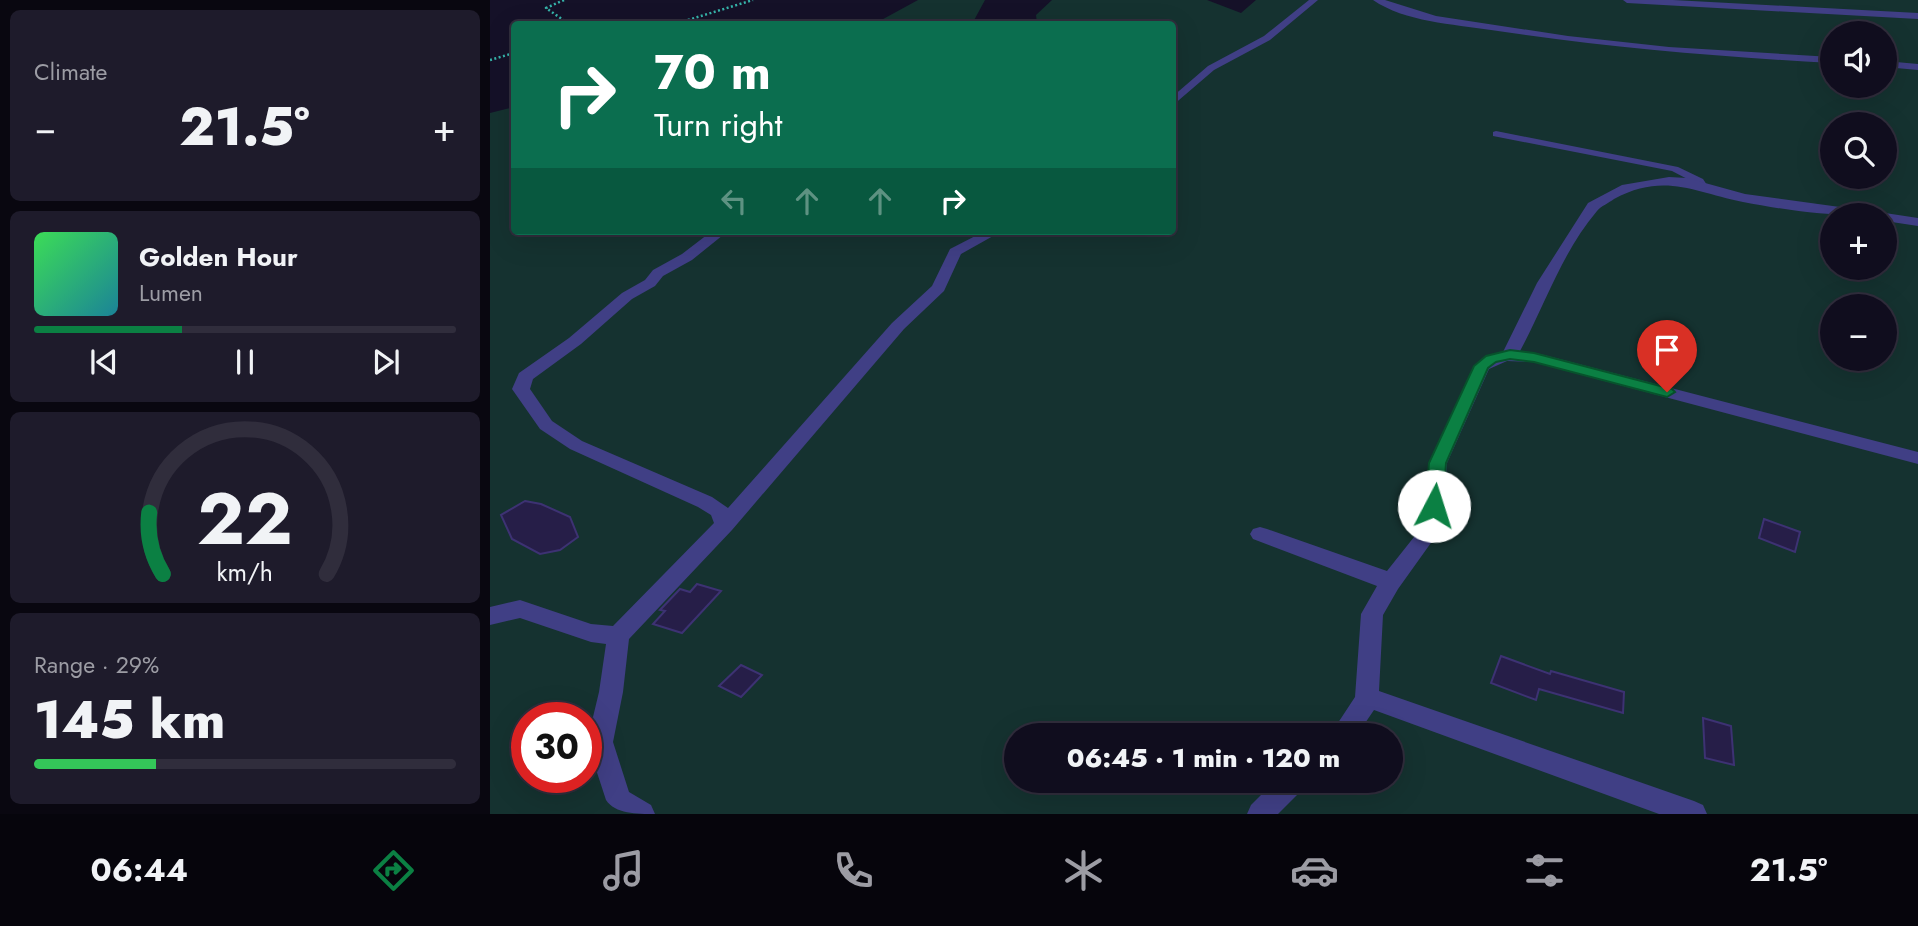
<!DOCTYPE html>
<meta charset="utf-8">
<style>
:root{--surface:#100d1e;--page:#1e1b2b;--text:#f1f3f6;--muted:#9c9ca4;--line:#302d3c;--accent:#0b8043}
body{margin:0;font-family:Jost,sans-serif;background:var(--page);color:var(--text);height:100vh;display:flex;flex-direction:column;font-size:26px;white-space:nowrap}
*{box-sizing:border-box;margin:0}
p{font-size:23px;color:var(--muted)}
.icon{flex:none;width:38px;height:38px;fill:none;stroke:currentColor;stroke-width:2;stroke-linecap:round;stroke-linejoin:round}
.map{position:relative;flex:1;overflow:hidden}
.side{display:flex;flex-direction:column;gap:10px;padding:10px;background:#090710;width:490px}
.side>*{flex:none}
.hud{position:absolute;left:21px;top:21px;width:665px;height:214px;border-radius:7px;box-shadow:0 7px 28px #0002,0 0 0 2px var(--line);background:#0b6e4f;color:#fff;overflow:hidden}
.fabs{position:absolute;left:1330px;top:21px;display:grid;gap:14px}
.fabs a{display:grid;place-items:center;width:77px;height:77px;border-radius:50%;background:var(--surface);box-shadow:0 7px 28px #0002,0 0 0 2px var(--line);font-size:35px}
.speed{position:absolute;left:21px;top:702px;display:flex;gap:14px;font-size:35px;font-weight:700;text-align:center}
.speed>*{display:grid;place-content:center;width:91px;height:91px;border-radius:50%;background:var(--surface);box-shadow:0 7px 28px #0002,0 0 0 2px var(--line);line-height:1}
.speed .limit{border:10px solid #d22;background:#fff;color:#111}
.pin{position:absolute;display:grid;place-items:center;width:60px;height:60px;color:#fff;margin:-72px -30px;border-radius:50% 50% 50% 0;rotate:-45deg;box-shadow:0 0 7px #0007}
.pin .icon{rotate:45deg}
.me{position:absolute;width:77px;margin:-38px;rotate:5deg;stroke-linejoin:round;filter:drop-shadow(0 0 5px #0008)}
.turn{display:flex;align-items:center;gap:24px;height:147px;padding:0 28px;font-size:32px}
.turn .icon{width:91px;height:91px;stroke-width:2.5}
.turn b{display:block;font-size:49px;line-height:60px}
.lanes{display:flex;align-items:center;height:66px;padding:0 28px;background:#0003;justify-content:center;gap:35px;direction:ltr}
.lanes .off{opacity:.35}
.big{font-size:52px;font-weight:800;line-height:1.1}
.side .tile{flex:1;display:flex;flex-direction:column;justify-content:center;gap:10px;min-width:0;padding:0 24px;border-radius:10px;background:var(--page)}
.side .dial{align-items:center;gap:0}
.dial svg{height:182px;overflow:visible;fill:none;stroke:var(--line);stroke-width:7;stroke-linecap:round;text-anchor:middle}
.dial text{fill:var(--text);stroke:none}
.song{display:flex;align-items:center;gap:21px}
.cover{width:84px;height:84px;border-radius:10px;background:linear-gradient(135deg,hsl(130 70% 55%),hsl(190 70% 35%))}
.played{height:7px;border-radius:4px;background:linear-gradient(90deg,var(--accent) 35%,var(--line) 35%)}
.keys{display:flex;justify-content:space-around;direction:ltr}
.heat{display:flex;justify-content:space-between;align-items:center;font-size:38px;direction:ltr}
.charge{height:10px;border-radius:5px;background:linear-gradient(90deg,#34c759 29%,var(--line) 0)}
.trip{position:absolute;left:514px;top:723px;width:399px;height:70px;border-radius:35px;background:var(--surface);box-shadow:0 7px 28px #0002,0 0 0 2px var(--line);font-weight:800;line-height:70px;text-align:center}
.dock{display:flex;height:112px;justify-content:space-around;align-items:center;background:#06050c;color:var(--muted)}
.dock .icon{width:49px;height:49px}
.dock .active{color:var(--accent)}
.dock b{font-size:32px;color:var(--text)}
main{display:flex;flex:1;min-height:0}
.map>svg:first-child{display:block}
.green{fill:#153230;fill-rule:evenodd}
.building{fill:#261e48;stroke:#3d3273;stroke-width:2}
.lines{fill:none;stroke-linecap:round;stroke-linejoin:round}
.path{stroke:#36b5ab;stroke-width:2.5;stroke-dasharray:2 2.5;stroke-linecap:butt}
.lane{fill:#403f85;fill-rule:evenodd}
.street{fill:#403f85;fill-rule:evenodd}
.route{fill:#0b8043;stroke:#07532c;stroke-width:2}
</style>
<main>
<section class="side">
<div class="tile"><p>Climate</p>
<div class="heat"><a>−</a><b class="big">21.5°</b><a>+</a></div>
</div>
<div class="tile">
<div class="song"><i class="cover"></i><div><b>Golden Hour</b><p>Lumen</p></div></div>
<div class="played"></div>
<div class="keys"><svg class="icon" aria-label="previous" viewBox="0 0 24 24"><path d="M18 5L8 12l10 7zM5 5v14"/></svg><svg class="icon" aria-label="pause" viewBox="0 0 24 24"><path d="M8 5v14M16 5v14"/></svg><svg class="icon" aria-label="next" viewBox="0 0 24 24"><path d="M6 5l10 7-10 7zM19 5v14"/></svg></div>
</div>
<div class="tile dial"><svg viewBox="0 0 100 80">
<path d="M14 69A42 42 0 1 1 86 69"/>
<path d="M14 69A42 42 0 0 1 8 42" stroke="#0b8043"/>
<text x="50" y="56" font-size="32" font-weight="700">22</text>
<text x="50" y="72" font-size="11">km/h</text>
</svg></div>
<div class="tile"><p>Range · 29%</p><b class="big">145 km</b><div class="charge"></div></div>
</section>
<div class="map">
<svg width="1428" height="814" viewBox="0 0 1428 814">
<rect width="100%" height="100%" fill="#151128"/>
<path class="green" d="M428 0H495L482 24H384Z
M562 0H717L751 13 766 0H1428V814H0V113L24 107V231H682V24H547L546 15ZM1342 33H1395V86H1342ZM1342 124H1395V177H1342ZM1342 215H1395V268H1342ZM1342 306H1395V359H1342ZM37 718H96V777H37ZM527 735H901V780H527Z"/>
<path class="building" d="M35 501 51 504 80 517 88 537 70 550 50 554 22 539 11 515Z
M1274 519 1310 532 1305 552 1269 538Z
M207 584 231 591 192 633 163 624 175 611 170 610 190 589 200 592Z
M1011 656 1060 674 1061 671 1134 692 1133 713 1049 689 1046 700 1001 683Z
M251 665 272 675 251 697 229 686Z
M1213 718 1241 726 1244 765 1215 758Z"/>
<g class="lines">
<path class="path" d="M74 0 56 8 79 24
M185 24 263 0
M0 60 24 53"/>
<path class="lane" d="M1006 131 1188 167 1213 179 1219 188 1210 190 1205 183 1182 171 1003 136V132Z"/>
<path class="street" d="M819 0H828L780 40 724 70 682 106V97L718 66 774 36Z
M883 0H895L946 16 1078 36 1179 47 1342 57V63C1228 57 1114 47 1001 30 963 24 915 22 883 0Z
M1133 0H1183L1428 13V19L1137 3Z
M1395 61 1428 64V70L1395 67Z
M1179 177 1197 178 1255 194 1379 211 1386 215C1343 217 1295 210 1253 202 1204 192 1174 172 1124 199 1119 203 1111 206 1107 211 1072 252 1055 305 1030 351L1050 354 1428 452V464L1043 362 1017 361 999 369 957 463 954 506 943 540 908 589 893 615 889 691 1204 801 1213 805 1217 814H1169L884 710 867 735H840L865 697 871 614 887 586 763 539 760 534 763 529 770 527 777 529 897 571 924 537 934 506 939 463 984 366 992 359 1013 352 1047 283 1098 203 1132 185Z
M1395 213 1428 218V226L1395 221V215H1390Z
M222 231H238L202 260 173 276 165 286 142 299 91 344 43 379 40 389 62 421 92 441 222 497 238 508 402 323 442 286 460 249 495 231H512L471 254 454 291 414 329 242 530 139 639 133 692 123 742 139 792 161 805 165 814C147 814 125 814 116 800L97 742 109 692 116 644 101 642 30 618 0 625V607L30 600 101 624 123 626 224 523 221 515 208 507 80 449 50 429 22 389 29 373 79 338 132 293 155 280 163 270 192 254Z
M786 780H817L813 789 788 814H757L761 805Z"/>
</g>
<path class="route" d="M1020 350 1044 353 1182 389 1185 392 1177 397 1044 362 1020 359 1006 362 998 368 956 463 953 506 950 510H937L935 506 939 463 984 366 996 356Z"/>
</svg>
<div class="fabs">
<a><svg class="icon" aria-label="sound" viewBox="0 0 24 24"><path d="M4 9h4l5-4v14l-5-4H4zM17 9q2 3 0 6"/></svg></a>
<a><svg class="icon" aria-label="search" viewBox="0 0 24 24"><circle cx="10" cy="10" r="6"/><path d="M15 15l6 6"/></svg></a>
<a>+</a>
<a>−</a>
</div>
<div class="speed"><div class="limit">30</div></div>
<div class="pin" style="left:1177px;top:392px;background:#d93025"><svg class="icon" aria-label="arrive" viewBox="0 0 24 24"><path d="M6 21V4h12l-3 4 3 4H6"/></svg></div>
<svg class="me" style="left:944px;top:506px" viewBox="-20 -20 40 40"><circle r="19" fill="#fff"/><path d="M0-13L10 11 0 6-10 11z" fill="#0b8043"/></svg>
<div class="trip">06:45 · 1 min · 120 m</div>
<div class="hud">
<div class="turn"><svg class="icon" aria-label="right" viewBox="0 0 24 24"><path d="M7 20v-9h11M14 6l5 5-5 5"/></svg><div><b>70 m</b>Turn right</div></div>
<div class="lanes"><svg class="icon off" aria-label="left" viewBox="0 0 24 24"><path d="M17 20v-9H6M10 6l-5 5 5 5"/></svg><svg class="icon off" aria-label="ahead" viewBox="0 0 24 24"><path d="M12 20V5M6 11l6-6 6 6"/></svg><svg class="icon off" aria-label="ahead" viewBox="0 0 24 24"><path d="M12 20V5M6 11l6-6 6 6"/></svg><svg class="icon" aria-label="right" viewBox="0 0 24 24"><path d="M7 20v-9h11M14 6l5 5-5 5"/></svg></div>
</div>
</div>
</main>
<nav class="dock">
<b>06:44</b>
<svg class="icon active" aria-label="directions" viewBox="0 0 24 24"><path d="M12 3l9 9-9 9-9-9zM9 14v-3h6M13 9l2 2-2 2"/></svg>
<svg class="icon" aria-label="music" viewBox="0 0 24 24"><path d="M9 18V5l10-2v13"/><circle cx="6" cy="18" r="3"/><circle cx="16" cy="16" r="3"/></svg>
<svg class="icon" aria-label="phone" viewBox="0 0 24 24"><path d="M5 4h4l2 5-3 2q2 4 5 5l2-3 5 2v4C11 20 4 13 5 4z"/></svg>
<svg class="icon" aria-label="climate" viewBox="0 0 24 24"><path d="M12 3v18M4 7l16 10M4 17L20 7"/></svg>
<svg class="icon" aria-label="car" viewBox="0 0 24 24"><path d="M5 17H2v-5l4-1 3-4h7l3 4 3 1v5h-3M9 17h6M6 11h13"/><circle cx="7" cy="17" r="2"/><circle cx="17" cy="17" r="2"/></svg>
<svg class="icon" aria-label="filters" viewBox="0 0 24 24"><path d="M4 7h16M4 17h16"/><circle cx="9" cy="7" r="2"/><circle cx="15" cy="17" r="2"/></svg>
<b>21.5°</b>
</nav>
